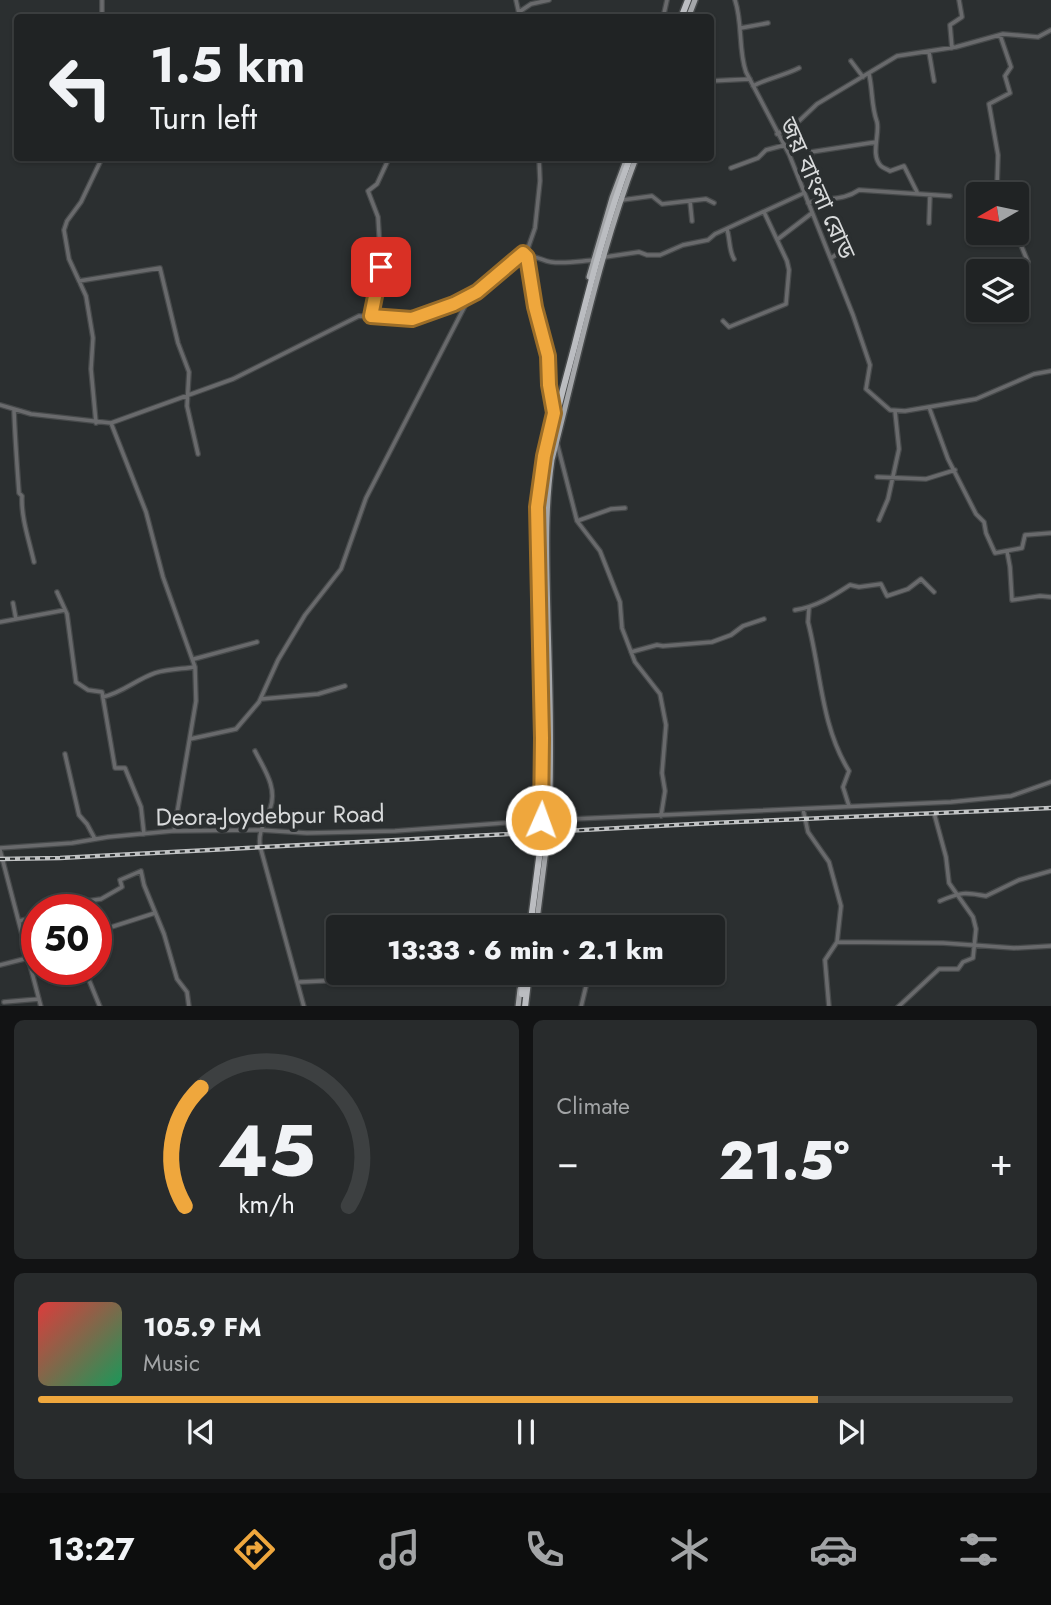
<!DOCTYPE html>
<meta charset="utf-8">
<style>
:root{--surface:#202324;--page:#282b2c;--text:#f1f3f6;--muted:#a2a4a6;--line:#3d4041;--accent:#efa73d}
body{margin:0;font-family:Jost,"Noto Sans Bengali",sans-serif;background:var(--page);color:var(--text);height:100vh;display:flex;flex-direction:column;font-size:26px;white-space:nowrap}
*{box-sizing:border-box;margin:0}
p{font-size:23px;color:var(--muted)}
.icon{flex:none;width:38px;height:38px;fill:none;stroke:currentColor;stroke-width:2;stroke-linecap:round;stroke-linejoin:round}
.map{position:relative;height:1006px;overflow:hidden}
.sheet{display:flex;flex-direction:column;gap:14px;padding:14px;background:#121314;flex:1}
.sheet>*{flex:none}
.top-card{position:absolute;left:14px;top:14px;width:700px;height:147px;border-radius:7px;box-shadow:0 2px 5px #0004,0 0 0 2px var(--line);background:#202324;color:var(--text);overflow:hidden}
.needle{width:46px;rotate:261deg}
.buttons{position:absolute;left:966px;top:182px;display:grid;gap:14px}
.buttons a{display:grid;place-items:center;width:63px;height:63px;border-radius:7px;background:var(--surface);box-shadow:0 2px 5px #0004,0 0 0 2px var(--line);font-size:35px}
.speed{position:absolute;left:21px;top:894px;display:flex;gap:14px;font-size:35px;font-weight:700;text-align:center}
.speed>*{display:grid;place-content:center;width:91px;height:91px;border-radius:50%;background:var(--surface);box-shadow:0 2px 5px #0004,0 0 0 2px var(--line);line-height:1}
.speed .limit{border:10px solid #d22;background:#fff;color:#111}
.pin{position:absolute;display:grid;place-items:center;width:60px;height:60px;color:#fff;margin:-30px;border-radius:14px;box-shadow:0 4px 10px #0006}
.me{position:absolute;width:77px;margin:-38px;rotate:2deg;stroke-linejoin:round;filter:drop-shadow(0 0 5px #0008)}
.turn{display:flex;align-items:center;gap:24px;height:147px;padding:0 21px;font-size:32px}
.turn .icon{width:91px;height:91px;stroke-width:2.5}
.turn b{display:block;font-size:49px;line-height:60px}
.big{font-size:52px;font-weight:800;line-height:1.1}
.sheet .tile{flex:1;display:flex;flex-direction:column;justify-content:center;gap:10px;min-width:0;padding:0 24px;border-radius:10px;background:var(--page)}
.sheet .dial{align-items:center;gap:0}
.dial svg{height:182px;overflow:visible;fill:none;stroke:var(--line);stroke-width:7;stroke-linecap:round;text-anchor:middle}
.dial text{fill:var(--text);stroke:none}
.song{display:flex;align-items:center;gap:21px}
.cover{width:84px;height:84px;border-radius:10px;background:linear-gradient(135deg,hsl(0 70% 55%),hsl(150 70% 35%))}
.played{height:7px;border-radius:4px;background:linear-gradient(90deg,var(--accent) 80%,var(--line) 80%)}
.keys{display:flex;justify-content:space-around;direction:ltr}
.heat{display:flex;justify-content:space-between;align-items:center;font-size:38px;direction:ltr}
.sheet .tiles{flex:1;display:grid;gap:14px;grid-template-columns:1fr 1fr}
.tile:last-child{grid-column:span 2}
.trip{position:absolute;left:326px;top:915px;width:399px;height:70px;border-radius:7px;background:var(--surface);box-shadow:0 2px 5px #0004,0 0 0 2px var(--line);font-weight:800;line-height:70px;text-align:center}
.menu{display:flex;height:112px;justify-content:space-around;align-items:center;background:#0d0e0e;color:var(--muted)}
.menu .icon{width:49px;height:49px}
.menu .active{color:var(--accent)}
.menu b{font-size:32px;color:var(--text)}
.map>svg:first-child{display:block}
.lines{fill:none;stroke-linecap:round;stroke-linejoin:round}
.minor-casing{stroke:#474a4b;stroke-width:6}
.major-casing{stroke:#474a4b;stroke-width:8}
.highway-casing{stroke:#474a4b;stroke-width:9}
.minor{stroke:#696a6c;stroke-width:3.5}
.major{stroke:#a4a6a9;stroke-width:5}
.highway{stroke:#bbbdc1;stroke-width:6}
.rail-casing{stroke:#c1c3c4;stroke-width:4.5}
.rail{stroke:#2b2f30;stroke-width:2;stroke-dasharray:5;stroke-linecap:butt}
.highway-bridge-casing{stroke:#474a4b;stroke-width:9;stroke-linecap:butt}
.highway-bridge{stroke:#bbbdc1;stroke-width:6}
.route-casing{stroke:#9b6d28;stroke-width:18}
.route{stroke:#efa73d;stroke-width:12}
.labels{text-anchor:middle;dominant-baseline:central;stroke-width:7;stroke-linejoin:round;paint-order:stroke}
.street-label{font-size:24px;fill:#d8dadb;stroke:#2b2f30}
</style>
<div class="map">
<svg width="1051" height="1007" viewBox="0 0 1051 1007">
<rect width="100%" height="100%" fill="#2b2f30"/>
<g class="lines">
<g class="minor-casing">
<path id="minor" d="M102 0V18
M516 0 520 18
M735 0C743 24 738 49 746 72L789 154 853 315 870 365 866 389 890 410 905 411 976 399 1034 374 1051 371
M519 12 531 4 549 0
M663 18 667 0
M741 28 768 23
M952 48 950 25 962 17 959 0
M929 52 934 81
M851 61 863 77
M869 74C873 92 871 105 877 122 880 134 870 155 881 166 883 168 887 169 890 171L904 166 917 192
M710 81 750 79
M753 86C768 78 783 76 799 68
M777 134 799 121 817 104 897 56 956 47 1003 34 1038 37 1051 30
M805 162 812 161 811 152 876 142
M731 168 758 158 766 150 785 145
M999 194 997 186 998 155 989 104 1010 93 1005 76 1011 67 1000 35
M622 200 652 196 662 204 706 199 714 203
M690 201 692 221
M808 203C827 197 843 201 859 190L950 196
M929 223 930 195
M727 229C730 239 729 251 734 259
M1016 233 1028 262
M778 239 812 213
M527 257 535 308 548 356 549 385 554 413
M528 257C537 255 542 261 551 262 565 264 580 261 594 260
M605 257 639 252 647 255H660L683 245 708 240 715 234 804 193
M831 258 845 249
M79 281 160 268 178 343 189 372 187 406 198 454
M371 316 381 267 378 217 368 191 377 184 389 158
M723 321 729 327 786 304 789 270 787 261 764 212
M0 405 31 414 111 423 233 379 359 316 412 319 469 298 528 248 535 228 540 181 539 158
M929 407 948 459 976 514 984 522 986 533 995 553 1022 548 1025 535 1051 533
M14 410C15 438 17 465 19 493L22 496C21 518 29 540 34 562
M96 423 91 369 93 338 86 296 69 259 64 230 67 221 81 202 102 158
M111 423 146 512 163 577 195 667 196 701 174 831
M557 443 577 521 600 551 620 602 622 628 635 662 660 694 666 725 662 773 665 791 661 816
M877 477 926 479 955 470
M879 520 888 499 899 449 895 411
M577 521 611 509 625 508
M1007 551 1010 567 1012 600 1040 596 1051 597
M57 592 67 614 76 682 88 690 102 692 115 768H125L141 807 144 834
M13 603 16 619
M809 608 808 622C821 672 821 726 849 771L843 787 849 806
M795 610C816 607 833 596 850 585L859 587 881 584 887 596 908 589 921 579 934 592
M0 622 65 610
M631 652 657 645 663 646 712 642 731 635 743 626 764 619
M194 659 257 642
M103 697C122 693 137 679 155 673 168 669 182 669 195 667
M261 699 318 694 345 686
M190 739 236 729 259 702 278 660 305 615 341 569 366 498 468 300
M255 751C264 769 278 788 270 809 265 823 258 831 260 846L304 1007
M65 754 79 815 87 824 95 839
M803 809 808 832 829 862 841 906 837 942 825 960 829 1007
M550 820 951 802 1011 796 1051 782
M0 848 72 843 108 837 172 831 260 830 307 833 395 831 542 820
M0 850 41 1007
M141 871 144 885 164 934 177 979 187 992 189 1007
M940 901C961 892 965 892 986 896L1019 880 1051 871
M63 910 68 904 101 899 122 887 120 880 141 871
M19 921 37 917
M837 942 943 943 1014 948 1051 946
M25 944 37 945
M96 953 103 948 99 931 155 913
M0 965 28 958
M93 970 89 980 100 1007
M300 982 344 980 391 973
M4 1002 39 999
M581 1007 587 982V973
M898 1007 939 969H958L963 962 973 958 976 929 973 917 949 883 946 857 934 813"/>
</g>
<g class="major-casing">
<path id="major" d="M688 18 695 0
M589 277 612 198 627 158
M549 821C552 754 550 688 548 621 547 567 544 514 552 460 578 359 599 255 636 158
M539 838 541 816
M536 928 548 834
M518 1007 520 989"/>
</g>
<g class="highway-casing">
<path id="highway" d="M681 18 688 0
M543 819 545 738 539 507C545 451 561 398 575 344 591 281 607 219 630 158
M530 928 542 835
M522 994 524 973
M525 1007 529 973"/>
</g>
<use href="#minor" class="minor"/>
<use href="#major" class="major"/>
<use href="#highway" class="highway"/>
<g class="rail-casing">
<path id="rail" d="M0 859 60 858 713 823 1051 808"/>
</g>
<use href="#rail" class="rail"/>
<g class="highway-bridge-casing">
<path id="highway-bridge" d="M546 836 547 818"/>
</g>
<use href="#highway-bridge" class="highway-bridge"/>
</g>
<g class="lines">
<g class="route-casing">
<path id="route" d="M381 267 371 316 412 319 454 304 477 292 523 253 527 257 535 307 548 356 549 385 554 413 544 456 537 507 542 738 541 820"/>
</g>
<use href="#route" class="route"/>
</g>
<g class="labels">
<g class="street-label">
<text transform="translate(818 188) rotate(66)">জয় বাংলা রোড</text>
<text transform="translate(270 815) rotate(-1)">Deora-Joydebpur Road</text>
</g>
</g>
</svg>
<div class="buttons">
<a><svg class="needle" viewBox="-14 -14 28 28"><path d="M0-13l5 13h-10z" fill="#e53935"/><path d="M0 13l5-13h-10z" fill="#a2a4a6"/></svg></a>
<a><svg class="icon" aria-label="layers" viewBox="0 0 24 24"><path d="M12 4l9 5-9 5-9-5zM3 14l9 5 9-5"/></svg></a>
</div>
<div class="speed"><div class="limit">50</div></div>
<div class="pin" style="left:381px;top:267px;background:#d93025"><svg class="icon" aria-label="arrive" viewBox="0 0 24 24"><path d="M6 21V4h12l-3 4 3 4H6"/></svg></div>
<svg class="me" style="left:541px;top:820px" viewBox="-20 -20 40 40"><circle r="17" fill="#efa73d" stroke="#fff" stroke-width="3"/><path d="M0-11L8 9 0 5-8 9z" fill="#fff"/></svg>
<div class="trip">13:33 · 6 min · 2.1 km</div>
<div class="top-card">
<div class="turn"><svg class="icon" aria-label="left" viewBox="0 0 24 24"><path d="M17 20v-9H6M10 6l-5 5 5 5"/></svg><div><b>1.5 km</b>Turn left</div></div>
</div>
</div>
<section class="sheet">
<div class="tiles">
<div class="tile dial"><svg viewBox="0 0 100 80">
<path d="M14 69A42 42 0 1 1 86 69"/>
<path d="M14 69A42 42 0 0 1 21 17" stroke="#efa73d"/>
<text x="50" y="56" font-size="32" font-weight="700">45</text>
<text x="50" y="72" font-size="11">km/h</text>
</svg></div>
<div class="tile"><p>Climate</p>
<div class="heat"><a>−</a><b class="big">21.5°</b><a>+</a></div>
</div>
<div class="tile">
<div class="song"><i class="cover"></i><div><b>105.9 FM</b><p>Music</p></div></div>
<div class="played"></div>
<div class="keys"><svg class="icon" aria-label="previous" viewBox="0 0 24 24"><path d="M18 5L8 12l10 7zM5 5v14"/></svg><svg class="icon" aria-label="pause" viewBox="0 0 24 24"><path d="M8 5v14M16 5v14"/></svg><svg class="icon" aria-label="next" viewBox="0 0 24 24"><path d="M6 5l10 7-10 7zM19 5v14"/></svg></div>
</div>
</div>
</section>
<nav class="menu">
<b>13:27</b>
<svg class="icon active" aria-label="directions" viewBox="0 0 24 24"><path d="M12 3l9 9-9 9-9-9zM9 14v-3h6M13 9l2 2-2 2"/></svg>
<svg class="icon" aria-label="music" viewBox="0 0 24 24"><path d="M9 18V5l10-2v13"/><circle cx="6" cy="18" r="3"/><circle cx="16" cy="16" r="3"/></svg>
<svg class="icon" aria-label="phone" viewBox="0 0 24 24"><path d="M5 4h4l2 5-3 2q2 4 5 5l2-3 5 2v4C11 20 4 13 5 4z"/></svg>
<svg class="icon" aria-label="climate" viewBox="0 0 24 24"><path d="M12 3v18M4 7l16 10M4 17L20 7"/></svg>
<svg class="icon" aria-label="car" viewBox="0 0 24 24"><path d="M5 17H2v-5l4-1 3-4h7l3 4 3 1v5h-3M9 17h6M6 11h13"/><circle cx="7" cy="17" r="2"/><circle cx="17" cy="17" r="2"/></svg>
<svg class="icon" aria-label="filters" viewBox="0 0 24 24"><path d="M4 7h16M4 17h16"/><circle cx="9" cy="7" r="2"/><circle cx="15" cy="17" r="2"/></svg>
</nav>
